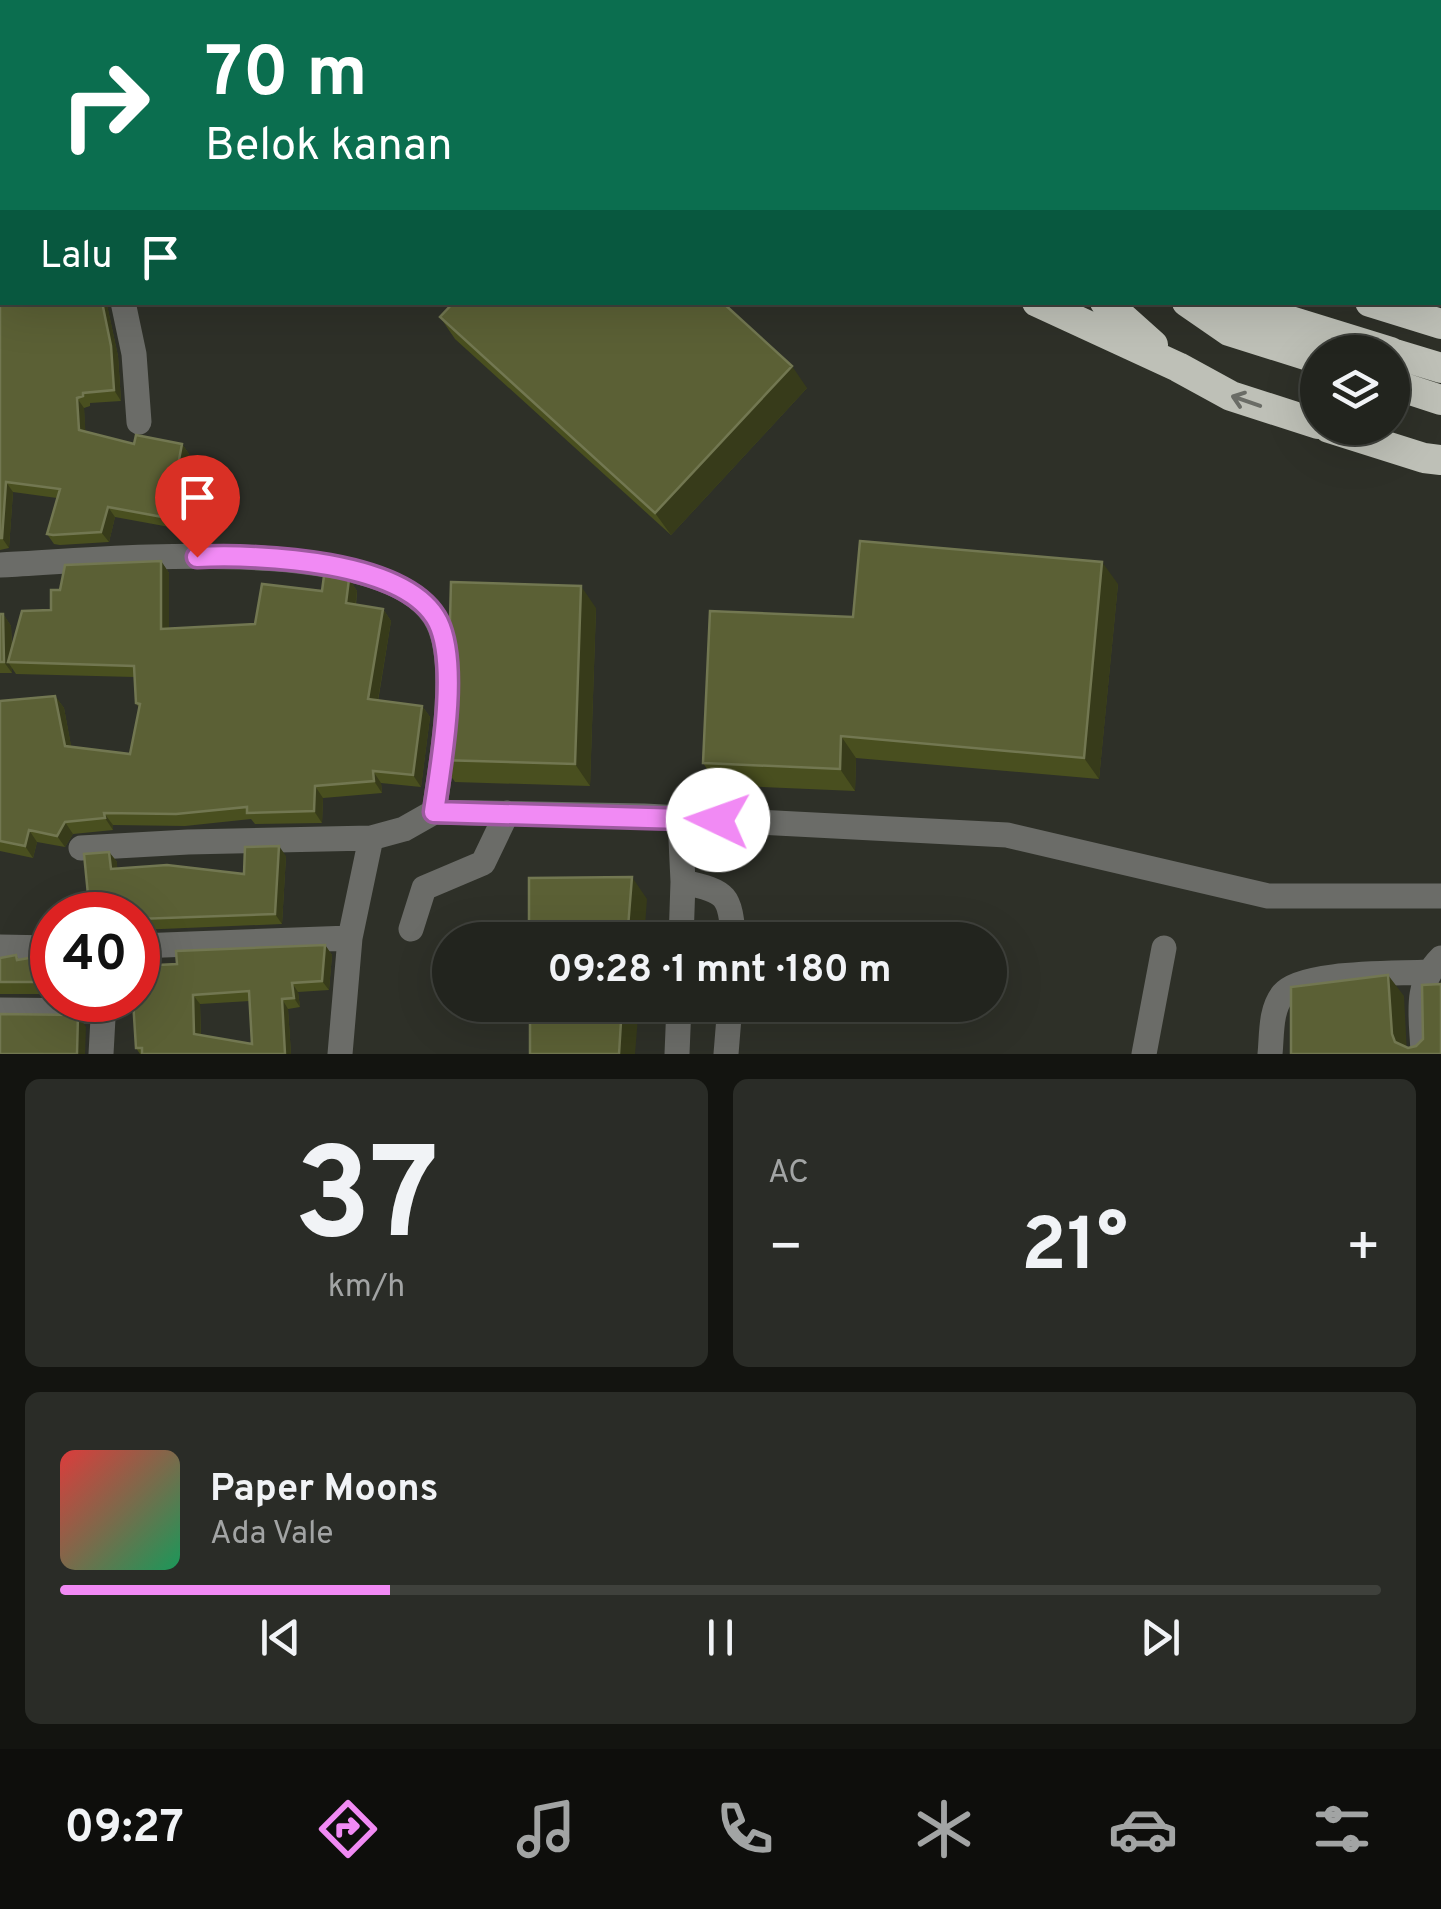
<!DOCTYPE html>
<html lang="id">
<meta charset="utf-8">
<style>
:root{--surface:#22241e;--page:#2a2c27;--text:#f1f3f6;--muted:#a2a4a4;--line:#3f413c;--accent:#f18af4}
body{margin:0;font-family:Overpass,sans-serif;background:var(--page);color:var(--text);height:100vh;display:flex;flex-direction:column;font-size:38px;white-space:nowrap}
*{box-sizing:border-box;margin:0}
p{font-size:32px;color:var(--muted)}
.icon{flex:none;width:55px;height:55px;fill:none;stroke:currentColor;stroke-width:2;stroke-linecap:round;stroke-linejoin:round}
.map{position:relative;height:1054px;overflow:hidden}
.panel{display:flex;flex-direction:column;gap:25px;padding:25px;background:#131410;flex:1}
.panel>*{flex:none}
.top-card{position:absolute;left:0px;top:0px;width:1442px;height:305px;box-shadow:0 10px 40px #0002,0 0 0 2px var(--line);background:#0b6e4f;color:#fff;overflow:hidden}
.tools{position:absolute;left:1300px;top:335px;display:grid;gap:20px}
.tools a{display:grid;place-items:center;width:110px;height:110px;border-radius:50%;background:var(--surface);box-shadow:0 10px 40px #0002,0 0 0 2px var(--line);font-size:50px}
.speed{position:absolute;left:30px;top:892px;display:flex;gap:20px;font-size:50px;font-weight:700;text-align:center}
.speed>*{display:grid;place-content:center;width:130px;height:130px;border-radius:50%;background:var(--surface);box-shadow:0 10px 40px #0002,0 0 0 2px var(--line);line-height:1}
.speed .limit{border:15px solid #d22;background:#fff;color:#111}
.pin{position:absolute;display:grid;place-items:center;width:85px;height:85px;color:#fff;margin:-102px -42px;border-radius:50% 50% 50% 0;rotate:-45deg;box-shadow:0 0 10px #0007}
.pin .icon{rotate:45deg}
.me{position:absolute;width:110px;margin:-55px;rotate:273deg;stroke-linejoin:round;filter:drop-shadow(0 0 8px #0008)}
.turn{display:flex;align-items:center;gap:35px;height:210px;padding:0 40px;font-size:45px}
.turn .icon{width:130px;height:130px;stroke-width:2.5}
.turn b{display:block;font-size:70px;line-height:85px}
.then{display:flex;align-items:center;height:95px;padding:0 40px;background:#0003;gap:20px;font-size:38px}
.big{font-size:75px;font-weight:700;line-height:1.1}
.panel .widget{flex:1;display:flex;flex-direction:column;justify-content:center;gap:15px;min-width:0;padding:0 35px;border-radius:15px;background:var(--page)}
.panel .dial{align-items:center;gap:0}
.dial b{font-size:130px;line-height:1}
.song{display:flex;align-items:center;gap:30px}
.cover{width:120px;height:120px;border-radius:15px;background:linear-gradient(135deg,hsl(0 70% 55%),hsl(150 70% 35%))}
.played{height:10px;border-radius:5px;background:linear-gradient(90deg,var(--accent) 25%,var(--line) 25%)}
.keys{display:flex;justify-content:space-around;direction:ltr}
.heat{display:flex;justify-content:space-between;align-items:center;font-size:55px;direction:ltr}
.panel .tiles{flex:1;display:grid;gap:25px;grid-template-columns:1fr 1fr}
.widget:last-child{grid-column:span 2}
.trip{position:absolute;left:432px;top:922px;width:575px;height:100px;border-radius:50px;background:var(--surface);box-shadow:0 10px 40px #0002,0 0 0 2px var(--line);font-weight:700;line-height:100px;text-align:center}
.tab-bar{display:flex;height:160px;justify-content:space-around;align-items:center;background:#0e0e0c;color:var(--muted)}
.tab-bar .icon{width:70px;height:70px}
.tab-bar .current{color:var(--accent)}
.tab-bar b{font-size:45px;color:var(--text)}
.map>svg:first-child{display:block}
.water{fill:#646c3a}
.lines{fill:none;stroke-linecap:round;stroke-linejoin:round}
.minor{stroke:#6b6c68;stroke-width:25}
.highway{stroke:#bec0b7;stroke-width:30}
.wall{fill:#494f1f;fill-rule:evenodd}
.shaded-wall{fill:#373b1a}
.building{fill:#5b6035;stroke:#727751;stroke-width:2.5;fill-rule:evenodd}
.oneway{stroke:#6a6c66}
.route-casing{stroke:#9d5a9f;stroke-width:25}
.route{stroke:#f18af4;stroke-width:18}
</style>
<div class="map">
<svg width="1441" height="1054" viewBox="0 0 1441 1054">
<rect width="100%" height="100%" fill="#2e3028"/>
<path class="water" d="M1041 0H1441V11L1440 2H1039Z"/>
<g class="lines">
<path class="minor" d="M75 0V2
M0 59H2
M123 302 134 354 139 422
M0 565C92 561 392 528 438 623 459 666 441 764 434 812
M680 818 683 882 681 940
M81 848 188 842 371 838 404 829 434 812 644 816 1007 835 1268 896H1441
M683 882C729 892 729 895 734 940
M411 929 424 888 483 863 507 813
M138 946 350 938
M0 947 52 948
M0 1010 101 1011
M101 1054 104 1000
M340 1054 350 938 371 838
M677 1054 679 1005
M726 1054 730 1005
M1144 1054 1164 948
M1270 1054C1272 1035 1270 1010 1283 994 1301 971 1396 974 1427 972
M1423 1054C1422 1017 1413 986 1441 958"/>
<path class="highway" d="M706 0 708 2
M764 0 766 2
M856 0 857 2
M884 0 885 2
M983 0V2
M1037 302 1178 367 1231 396 1318 424
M1105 302 1153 345
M1187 302 1229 331 1318 359
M1229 302 1391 352
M1370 302 1441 324
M1392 353 1441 368
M1392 384 1441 400
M1329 428 1424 458 1441 460"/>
</g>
<path class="wall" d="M0 0H21L22 2H2V10H0Z
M718 0H746L747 2H720Z
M2 208V302L7 305H107L118 356 121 401 90 403V406L84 408 85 432 134 444H182L189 454 175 528 115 517 109 542 60 545 54 544 47 534 57 498 13 492 9 548 0 550V212H2Z
M440 317 807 388 671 535 455 339Z
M161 561 169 573V628L255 624 349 579 357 591 356 605 383 609 391 621 378 701 422 706 430 717 421 787 381 783 382 793 323 798 322 823 255 824 251 819 185 826 113 825V830L73 834 65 847 37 842 33 858 0 851V701L55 696 64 708 71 746 130 754 139 708 136 703 135 677 16 674 12 668V673H0V614H3L11 626 12 648 51 610 60 590Z
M1118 584 1099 779 856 758 855 791 718 785 703 763 853 617Z
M596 608 590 786 455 782 440 760 448 695Z
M109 852 117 862V869L244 874 286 856 282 924 138 930V915Z
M325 945 332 955 329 990 298 992 300 1007 288 1009 291 1054H140L136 1048 177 964ZM250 1001 252 1044 201 1035 200 1004Z
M52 954V994H0V958L16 955 19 960Z"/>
<path class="shaded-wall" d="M2 255V302H7L6 317 0 308Z
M102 302H105L107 305 118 356 121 401 114 390Z
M792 366 807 388 671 535 655 513Z
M77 398 84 408 86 440 79 430Z
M182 444 189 454 175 528 168 518Z
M6 482 13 492 9 548 2 538Z
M108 507 115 517 109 542 101 532Z
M161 561 169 573V641L161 629Z
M1102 562 1118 584 1099 779 1084 758Z
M349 579 357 591 354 615 346 603Z
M581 586 596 608 590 786 575 764Z
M383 609 391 621 376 711 368 699Z
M3 614 11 626 12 662H8L12 668V673L4 662Z
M55 696 64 708 73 757 65 746Z
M422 706 430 717 421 787 413 775Z
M841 736 856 758 855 791 840 769Z
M373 771 381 783 382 793 374 781Z
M315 786 323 798 322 823 314 811Z
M104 813 113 825V830L105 818Z
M65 822 73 834 65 847 57 836Z
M29 830 37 842 33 858 25 846Z
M279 846 286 856 282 924 275 914Z
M109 852 117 862 118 880 111 869Z
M632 877 647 899 644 940H627Z
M325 945 332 955 329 990 322 981Z
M1388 975 1404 996 1407 1054 1395 1042 1392 1034Z
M292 983 298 992 300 1007 294 998Z
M193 995 200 1004 201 1044 194 1034Z
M282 999 288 1009 291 1054H285Z
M622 1005H639L635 1054H619Z
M78 1015 86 1027 85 1054H77Z"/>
<path class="building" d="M0 82H2V112H0Z
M1 208H2V255L0 291Z
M17 302H102L111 346 114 390 83 393V396L77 398 79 430 134 444 136 435 182 444 168 518 108 507 101 532 53 535 47 534 60 489 6 482 2 538H0V306Z
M454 302H722L792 366 655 513 440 317Z
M860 541 1102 562 1084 758 841 736 840 769 703 763 710 611 853 617Z
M161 561V629L255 624 262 584 322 591 324 576 349 579 346 603 383 609 368 699 422 706 413 775 373 771 374 781 315 786 314 811 247 813V807L176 814 104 813 105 818 65 822 57 836 29 830 25 846 0 841V701L55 696 65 746 130 754 140 704 136 703 134 666 8 662 22 611 51 610V590H60L65 565Z
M451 582 581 586 575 764 440 760 448 695Z
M0 614H3L4 662H0Z
M279 846 275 914 138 919V915H90L84 854 109 852 111 869 167 865 244 874 245 847Z
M632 877 627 940H529V878Z
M325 945 322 981 292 983 294 998 282 999 285 1054H142V1048H136L133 1000H138V966L177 964 176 951ZM249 991 252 1044 194 1034 193 995Z
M52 954V982H0V958L16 955 17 960Z
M1388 975 1392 1034 1395 1042 1408 1048 1416 1046 1423 1039 1422 985 1441 984V1054H1291V987Z
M530 1005H622L619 1054H530Z
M0 1014 78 1015 77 1054H0Z"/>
<defs><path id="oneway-shaft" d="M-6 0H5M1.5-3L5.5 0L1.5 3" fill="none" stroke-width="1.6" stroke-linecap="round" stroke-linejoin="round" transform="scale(2.5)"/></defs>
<use class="oneway" href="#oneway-shaft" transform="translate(1246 401) rotate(-161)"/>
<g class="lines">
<g class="route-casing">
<path id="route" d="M197 557C259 554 407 560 438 622 459 665 441 764 434 812L718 820"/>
</g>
<use href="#route" class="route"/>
</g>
</svg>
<div class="tools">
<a><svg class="icon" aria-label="layers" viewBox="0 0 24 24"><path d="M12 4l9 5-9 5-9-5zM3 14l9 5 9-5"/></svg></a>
</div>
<div class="speed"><div class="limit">40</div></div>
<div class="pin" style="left:197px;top:557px;background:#d93025"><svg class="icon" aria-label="arrive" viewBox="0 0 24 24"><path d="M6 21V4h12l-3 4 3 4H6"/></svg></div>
<svg class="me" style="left:718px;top:820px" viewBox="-20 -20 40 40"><circle r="19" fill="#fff"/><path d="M0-13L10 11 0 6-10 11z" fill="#f18af4"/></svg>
<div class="trip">09:28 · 1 mnt · 180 m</div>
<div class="top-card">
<div class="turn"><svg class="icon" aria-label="right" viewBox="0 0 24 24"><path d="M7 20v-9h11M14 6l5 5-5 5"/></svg><div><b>70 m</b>Belok kanan</div></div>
<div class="then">Lalu<svg class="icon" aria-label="arrive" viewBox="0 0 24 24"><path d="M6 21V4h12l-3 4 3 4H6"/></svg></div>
</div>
</div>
<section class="panel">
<div class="tiles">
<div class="widget dial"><b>37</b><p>km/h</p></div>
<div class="widget"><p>AC</p>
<div class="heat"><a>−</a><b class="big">21°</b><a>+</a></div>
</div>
<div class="widget">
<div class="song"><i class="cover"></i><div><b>Paper Moons</b><p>Ada Vale</p></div></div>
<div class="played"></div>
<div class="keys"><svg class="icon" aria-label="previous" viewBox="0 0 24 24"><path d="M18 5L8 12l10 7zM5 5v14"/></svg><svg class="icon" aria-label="pause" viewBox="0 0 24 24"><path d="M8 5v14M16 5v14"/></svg><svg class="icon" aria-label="next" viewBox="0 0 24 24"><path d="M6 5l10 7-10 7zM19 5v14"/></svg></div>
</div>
</div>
</section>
<nav class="tab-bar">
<b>09:27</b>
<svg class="icon current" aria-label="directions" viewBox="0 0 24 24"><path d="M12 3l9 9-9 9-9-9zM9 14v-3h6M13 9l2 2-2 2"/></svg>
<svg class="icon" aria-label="music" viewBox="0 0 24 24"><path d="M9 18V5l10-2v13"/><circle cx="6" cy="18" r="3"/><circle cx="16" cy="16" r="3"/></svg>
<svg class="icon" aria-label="phone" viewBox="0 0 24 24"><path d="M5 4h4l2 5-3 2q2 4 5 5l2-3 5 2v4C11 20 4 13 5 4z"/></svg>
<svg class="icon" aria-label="climate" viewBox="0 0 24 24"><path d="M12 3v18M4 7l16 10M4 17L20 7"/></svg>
<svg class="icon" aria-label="car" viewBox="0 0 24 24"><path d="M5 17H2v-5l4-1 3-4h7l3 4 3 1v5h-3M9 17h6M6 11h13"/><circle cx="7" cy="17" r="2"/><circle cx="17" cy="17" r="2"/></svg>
<svg class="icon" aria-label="filters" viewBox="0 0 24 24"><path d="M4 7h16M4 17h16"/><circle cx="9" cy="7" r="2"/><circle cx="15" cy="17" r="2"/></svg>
</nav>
